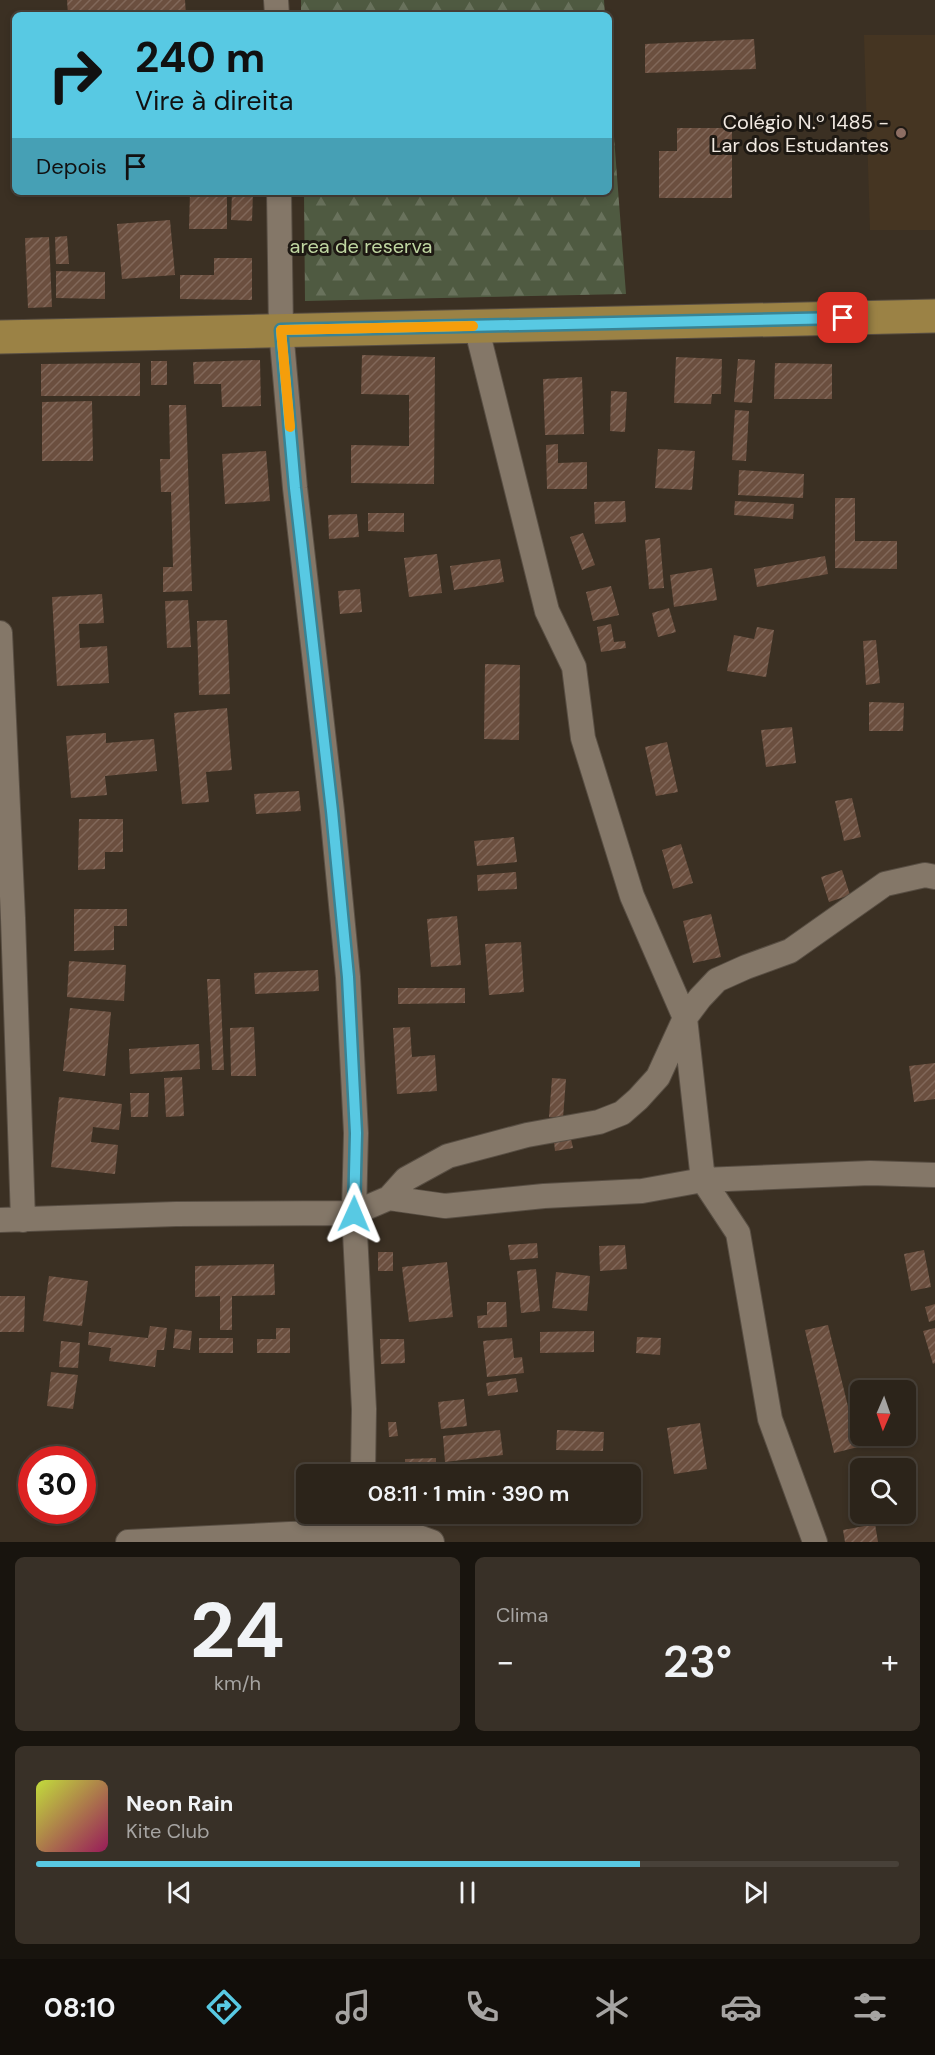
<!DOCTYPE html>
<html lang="pt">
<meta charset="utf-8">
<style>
:root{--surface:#2c241a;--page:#383027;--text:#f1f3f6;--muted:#a6a4a2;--line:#484139;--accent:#58c9e3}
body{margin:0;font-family:"DM Sans",sans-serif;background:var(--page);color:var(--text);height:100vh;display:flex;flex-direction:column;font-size:22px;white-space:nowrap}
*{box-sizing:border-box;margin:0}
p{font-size:20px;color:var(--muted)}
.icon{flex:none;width:33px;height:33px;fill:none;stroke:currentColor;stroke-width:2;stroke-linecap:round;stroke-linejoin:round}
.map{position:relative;height:1542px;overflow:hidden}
.panel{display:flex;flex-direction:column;gap:15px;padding:15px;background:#18140e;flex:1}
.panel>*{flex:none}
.banner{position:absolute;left:12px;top:12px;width:600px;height:183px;border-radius:9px;box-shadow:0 3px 9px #0003,0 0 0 2px var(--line);background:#58c9e3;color:#111;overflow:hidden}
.needle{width:39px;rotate:182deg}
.tools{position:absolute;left:850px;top:1380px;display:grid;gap:12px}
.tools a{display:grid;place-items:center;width:66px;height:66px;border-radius:9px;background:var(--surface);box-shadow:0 3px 9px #0003,0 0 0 2px var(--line);font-size:30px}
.speed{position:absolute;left:18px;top:1446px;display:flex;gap:12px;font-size:30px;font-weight:700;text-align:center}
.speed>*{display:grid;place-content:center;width:78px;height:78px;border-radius:50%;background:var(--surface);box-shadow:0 3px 9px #0003,0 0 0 2px var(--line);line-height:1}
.speed .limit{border:9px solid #d22;background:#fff;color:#111}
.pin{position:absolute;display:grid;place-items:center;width:51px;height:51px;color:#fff;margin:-26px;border-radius:12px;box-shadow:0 3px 9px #0006}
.me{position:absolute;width:66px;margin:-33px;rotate:1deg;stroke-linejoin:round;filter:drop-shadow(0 0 4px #0008)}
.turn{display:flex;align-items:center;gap:21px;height:126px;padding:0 24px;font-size:27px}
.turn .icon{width:78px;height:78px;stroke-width:2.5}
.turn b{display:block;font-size:42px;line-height:51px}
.then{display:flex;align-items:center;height:57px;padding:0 24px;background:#0003;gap:12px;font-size:22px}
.big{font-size:45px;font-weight:600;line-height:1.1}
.panel .card{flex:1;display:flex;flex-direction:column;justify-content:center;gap:9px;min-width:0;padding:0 21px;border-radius:9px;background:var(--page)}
.panel .dial{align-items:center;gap:0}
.dial b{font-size:78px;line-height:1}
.song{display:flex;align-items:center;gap:18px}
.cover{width:72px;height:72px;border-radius:9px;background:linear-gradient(135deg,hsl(70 70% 55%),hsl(330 70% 35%))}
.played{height:6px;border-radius:3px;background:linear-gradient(90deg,var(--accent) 70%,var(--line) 70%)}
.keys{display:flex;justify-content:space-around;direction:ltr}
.heat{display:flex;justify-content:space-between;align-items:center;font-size:33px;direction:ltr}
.panel .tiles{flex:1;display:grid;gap:15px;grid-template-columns:1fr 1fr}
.card:last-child{grid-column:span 2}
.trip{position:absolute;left:296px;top:1464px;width:345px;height:60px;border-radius:9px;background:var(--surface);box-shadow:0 3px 9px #0003,0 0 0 2px var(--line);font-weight:600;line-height:60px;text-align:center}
.tab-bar{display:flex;height:96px;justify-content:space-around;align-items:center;background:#120e0a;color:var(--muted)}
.tab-bar .icon{width:42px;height:42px}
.tab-bar .current{color:var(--accent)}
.tab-bar b{font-size:27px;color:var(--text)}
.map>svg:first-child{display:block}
.built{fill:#453522}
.forest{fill:url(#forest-firs)}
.building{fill:url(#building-hatch)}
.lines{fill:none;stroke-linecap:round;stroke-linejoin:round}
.minor-casing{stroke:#584e43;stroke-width:26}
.primary-casing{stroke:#584e43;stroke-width:35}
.minor{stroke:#847768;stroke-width:24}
.primary{stroke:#9b8245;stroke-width:33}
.route-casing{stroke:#398394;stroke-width:15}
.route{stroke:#58c9e3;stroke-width:10}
.slow{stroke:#f59e0b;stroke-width:10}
.education-dot{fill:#8d6e63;stroke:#1e1913;stroke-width:2}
.labels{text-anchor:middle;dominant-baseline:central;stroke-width:6;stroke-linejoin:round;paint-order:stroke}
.poi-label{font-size:20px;fill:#f1e9e1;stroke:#1e1913;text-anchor:end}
.park-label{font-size:20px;fill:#bfd6a1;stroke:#1e1913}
</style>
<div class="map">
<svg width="935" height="1542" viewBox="0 0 935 1542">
<defs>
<pattern id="forest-firs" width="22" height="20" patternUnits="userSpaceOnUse" patternTransform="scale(1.5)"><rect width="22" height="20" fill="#4f5a41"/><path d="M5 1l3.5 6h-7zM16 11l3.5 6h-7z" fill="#69725c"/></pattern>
<pattern id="building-hatch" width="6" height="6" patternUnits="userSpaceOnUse" patternTransform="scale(1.5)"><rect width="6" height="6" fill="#6b4f3f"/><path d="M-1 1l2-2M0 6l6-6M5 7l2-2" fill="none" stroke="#81685a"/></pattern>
</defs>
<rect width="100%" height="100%" fill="#3b3023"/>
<path class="built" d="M864 35H935V230H870Z"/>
<path class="forest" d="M301 0H604L605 15H301Z
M609 71 626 294 305 301 304 192H609Z"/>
<path class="building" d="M67 0H185L186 15H68Z
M754 39 756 69 645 73V44Z
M677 128H732V198H659V151H677Z
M190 192H227V229H189Z
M232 192H253L252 221 231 220Z
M170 220 175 275 122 279 117 224Z
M67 236 69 264H56L55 237Z
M49 237 52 307 28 308 25 238Z
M214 258H252V300L180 299V275H214Z
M56 271 105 272V299L56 298Z
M362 355 435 357 434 484 351 483V445L409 446V395L361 394Z
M676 357 722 359 721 394H712L711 404 674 403Z
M738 359 755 360 752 403 734 402Z
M260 360 261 406 222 407 221 384H194L193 362Z
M151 361H167V385H151Z
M140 363V396H41V364Z
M775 363 832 364V399H774Z
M582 377 584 434 545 435 543 379Z
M611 391 627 392 625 432 610 431Z
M92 401 93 461H42V402Z
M169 405H186L192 591 163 592V567H173L171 492H161L160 459H170Z
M735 410 749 411 746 461 732 460Z
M558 444V463L587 462V489H547L546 445Z
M658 449 695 451 692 490 655 488Z
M266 451 270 501 225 504 222 454Z
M739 470 804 474 803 498 738 495Z
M835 498H855V541H897V569L835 568Z
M625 501 626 522 595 524 594 502Z
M735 501 794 504 793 519 734 515Z
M368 513H404V532L368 531Z
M357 514 359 537 329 539 328 515Z
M583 533 595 565 582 570 570 537Z
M660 538 664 588 649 589 645 540Z
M437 554 442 593 409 597 404 558Z
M825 556 828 574 757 587 754 569Z
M500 559 504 582 454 590 450 566Z
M712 568 717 600 674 607 670 575Z
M611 586 619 615 593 621 586 592Z
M360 589 362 612 340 614 338 591Z
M102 594 104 623 79 624 80 648 107 646 109 683 57 686 52 597Z
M188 600 191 647 167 648 165 601Z
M669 608 676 632 658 637 652 613Z
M227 620 230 694 199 695 197 621Z
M611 624 614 642 625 641 626 648 601 652 597 627Z
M757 627 774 630 766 677 727 671 734 635 754 639Z
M876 640 880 683 866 685 863 641Z
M485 664 520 665 519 740 484 739Z
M869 702 904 703 903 731H869Z
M227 708 232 770 206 772 209 802 182 804 174 713Z
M792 727 796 763 766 767 761 730Z
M106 733V743L154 739 157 771 105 776 107 795 71 798 66 736Z
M667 742 678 792 656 796 645 747Z
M299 791 301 811 256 814 254 794Z
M852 798 861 837 844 841 835 801Z
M79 819H123V852H105V869L78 870Z
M514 837 517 862 477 866 474 841Z
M681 844 693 883 673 889 662 850Z
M842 870 850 895 829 902 821 877Z
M516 872 517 889 478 891 477 875Z
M74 909H127V926H114V950L74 951Z
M711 914 721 957 693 963 683 921Z
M457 916 461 965 431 967 427 919Z
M521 942 524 992 489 995 485 944Z
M69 961 126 965 124 1001 67 997Z
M318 970 319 991 255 994 254 973Z
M207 979H220L224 1070H212Z
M398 988H465V1003L398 1004Z
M70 1008 111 1012 105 1076 63 1071Z
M254 1027 256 1076H231L230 1028Z
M410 1027 412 1057 435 1055 437 1091 397 1094 393 1028Z
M199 1044 200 1069 130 1074 129 1049Z
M935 1063V1099L914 1102 909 1066Z
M182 1077 184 1116 166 1117 164 1078Z
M552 1078 566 1079 563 1118 549 1117Z
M130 1093H149L148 1117H131Z
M59 1097 122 1104 119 1130 93 1127 91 1142 118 1145 115 1174 51 1167Z
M571 1139 573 1148 555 1151 554 1142Z
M537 1243 538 1258 510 1260 508 1245Z
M625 1245 627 1269 600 1271 599 1246Z
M924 1250 931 1287 911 1291 904 1254Z
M378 1252H393V1271H378Z
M447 1262 453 1317 409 1322 402 1267Z
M274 1264 275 1295 232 1296V1330H220V1296L195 1297V1266Z
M536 1269 540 1311 521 1313 517 1271Z
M556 1272 590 1276 587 1311 552 1308Z
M49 1276 88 1281 82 1326 43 1321Z
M0 1296H25L24 1332H0Z
M487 1302H506L507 1327 478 1328 477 1316 487 1315Z
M935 1304V1320L929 1322 925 1307Z
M828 1325 858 1447 834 1453 805 1330Z
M150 1326 167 1328 164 1350H157L155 1367 109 1361 111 1348 88 1345 89 1332 148 1338Z
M276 1328H290V1353H257V1339H276Z
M935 1328V1363L933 1364 923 1331Z
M175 1329 192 1331 190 1350 173 1348Z
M594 1331V1352L540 1353V1332Z
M637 1337 661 1338 660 1355 636 1353Z
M199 1338H233V1353H199Z
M512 1338 514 1358 522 1357 524 1373 487 1377 483 1341Z
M380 1339H404L405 1363 381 1364Z
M61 1341 80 1343 78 1368 59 1367Z
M51 1372 78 1375 73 1409 47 1406Z
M516 1378 518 1392 488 1396 486 1383Z
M464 1399 467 1426 441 1429 438 1402Z
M388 1422H396L398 1436 389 1437Z
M700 1423 707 1469 674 1474 667 1428Z
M500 1430 503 1455 445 1462 443 1436Z
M557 1430 604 1432 603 1451 556 1450Z
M436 1458V1474H405V1459Z
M578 1468H606V1474H578Z
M415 1514H428L429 1521 417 1523Z
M875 1524 878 1542H845L843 1530Z"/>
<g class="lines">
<g class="minor-casing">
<path id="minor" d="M276 0 277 15
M279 192 281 330 295 488 332 811 348 977 356 1133 354 1213 364 1409 363 1474
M476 326 547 611 574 667 583 738 632 896 685 1018 703 1180 738 1233 770 1419 815 1542
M0 633 13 918 23 1220
M389 1198 406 1179 448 1156 527 1135 599 1122 622 1113 638 1099 658 1077 685 1018 700 998 717 980 746 967 790 951 885 884 925 875 935 877
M0 1220 176 1214 354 1213 389 1198 445 1206 544 1196 642 1191 703 1180 870 1173 935 1175
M128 1542 290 1534 402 1531 432 1542"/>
</g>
<g class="primary-casing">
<path id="primary" d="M0 337 935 316"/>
</g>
<use href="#minor" class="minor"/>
<use href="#primary" class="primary"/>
</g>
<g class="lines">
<g class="route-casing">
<path id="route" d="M354 1214 356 1133 348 977 332 811 295 488 281 330 843 318"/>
</g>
<use href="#route" class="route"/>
<path class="slow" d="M290 427 281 330 473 326"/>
</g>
<circle class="education-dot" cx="901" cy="133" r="6"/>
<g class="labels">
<g class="poi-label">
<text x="889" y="122">Colégio N.º 1485 -<tspan x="889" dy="23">Lar dos Estudantes</tspan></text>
</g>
<g class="park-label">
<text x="361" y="246">area de reserva</text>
</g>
</g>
</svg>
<div class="tools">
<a><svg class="needle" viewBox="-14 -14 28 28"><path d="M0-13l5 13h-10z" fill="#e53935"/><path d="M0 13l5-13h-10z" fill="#a6a4a2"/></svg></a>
<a><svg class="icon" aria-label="search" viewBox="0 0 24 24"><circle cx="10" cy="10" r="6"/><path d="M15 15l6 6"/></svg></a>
</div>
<div class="speed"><div class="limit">30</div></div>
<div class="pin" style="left:843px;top:318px;background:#d93025"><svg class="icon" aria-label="arrive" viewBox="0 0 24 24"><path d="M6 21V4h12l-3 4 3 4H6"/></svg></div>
<svg class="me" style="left:354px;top:1214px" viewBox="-20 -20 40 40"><path d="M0-17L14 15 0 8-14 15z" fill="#58c9e3" stroke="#fff" stroke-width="4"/></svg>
<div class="trip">08:11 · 1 min · 390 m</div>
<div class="banner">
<div class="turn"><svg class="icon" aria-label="right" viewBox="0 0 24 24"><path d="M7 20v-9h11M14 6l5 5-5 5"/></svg><div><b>240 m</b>Vire à direita</div></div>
<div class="then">Depois<svg class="icon" aria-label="arrive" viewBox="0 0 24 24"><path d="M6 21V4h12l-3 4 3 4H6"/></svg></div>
</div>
</div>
<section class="panel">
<div class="tiles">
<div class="card dial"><b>24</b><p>km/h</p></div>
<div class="card"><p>Clima</p>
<div class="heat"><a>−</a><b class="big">23°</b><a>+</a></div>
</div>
<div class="card">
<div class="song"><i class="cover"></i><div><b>Neon Rain</b><p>Kite Club</p></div></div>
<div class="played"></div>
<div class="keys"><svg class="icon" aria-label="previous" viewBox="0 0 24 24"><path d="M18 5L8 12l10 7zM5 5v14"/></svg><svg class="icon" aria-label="pause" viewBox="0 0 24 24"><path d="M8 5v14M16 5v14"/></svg><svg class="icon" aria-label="next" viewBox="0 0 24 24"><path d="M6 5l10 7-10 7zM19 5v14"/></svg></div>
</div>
</div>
</section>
<nav class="tab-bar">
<b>08:10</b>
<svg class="icon current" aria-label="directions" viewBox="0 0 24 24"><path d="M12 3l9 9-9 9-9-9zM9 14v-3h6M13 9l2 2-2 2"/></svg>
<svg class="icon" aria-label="music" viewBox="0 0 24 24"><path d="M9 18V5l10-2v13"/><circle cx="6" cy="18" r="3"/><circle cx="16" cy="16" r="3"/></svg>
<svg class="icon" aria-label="phone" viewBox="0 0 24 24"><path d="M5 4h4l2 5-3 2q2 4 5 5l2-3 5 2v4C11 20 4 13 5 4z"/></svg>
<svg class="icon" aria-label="climate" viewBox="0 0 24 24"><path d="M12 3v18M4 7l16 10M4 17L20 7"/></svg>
<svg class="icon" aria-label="car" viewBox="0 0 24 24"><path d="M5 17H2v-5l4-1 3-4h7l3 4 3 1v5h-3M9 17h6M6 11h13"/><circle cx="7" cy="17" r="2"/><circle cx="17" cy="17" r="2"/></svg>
<svg class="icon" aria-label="filters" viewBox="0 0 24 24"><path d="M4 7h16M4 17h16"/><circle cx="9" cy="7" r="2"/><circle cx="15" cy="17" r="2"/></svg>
</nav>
